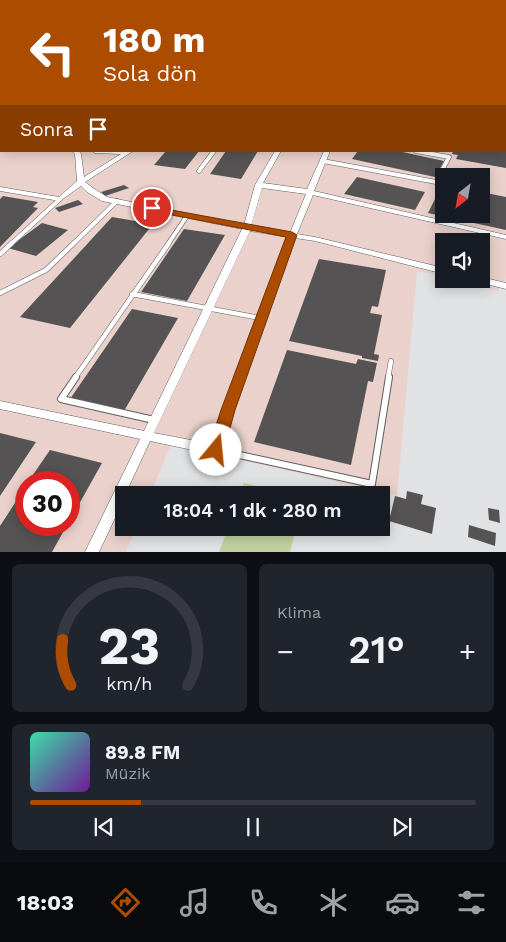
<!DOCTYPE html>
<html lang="tr">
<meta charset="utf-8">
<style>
:root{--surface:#171b24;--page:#20242c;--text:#f1f3f6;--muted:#9ea1a6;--line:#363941;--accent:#ac4c00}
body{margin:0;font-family:"Work Sans",sans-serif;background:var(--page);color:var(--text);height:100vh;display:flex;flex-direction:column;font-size:19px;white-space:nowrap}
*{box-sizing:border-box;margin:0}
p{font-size:16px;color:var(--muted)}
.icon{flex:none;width:28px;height:28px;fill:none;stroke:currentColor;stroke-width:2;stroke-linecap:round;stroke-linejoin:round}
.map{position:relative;height:552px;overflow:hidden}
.drawer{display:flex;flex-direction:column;gap:12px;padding:12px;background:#0d0f14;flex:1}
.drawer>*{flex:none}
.top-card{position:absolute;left:0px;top:0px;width:506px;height:152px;box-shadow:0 2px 12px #0003;background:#ac4c00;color:#fff;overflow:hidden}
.needle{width:32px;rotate:211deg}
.buttons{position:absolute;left:435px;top:168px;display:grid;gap:10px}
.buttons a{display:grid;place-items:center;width:55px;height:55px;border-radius:0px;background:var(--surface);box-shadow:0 2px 12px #0003;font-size:25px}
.speed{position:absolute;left:15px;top:471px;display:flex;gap:10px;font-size:25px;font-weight:700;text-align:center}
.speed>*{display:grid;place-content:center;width:65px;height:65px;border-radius:50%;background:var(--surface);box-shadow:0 2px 12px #0003;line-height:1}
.speed .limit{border:8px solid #d22;background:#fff;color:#111}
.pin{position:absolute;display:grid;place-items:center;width:42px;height:42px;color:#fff;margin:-21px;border:2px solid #fff;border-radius:50%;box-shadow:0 1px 5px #0007}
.me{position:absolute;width:55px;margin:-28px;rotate:17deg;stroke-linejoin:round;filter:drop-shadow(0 0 4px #0008)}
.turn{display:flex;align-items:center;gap:18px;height:105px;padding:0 20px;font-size:22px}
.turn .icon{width:65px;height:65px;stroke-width:2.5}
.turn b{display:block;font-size:35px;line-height:42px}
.then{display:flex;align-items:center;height:48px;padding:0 20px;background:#0003;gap:10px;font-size:19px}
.big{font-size:38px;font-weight:600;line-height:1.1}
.drawer .widget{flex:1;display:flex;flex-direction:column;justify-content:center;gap:8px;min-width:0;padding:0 18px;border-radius:8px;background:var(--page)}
.drawer .dial{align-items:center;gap:0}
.dial svg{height:130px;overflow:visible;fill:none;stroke:var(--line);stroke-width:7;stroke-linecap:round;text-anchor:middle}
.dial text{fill:var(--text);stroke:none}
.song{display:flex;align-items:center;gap:15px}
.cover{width:60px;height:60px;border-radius:8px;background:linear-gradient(135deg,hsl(160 70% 55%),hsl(280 70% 35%))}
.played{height:5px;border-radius:2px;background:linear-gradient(90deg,var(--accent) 25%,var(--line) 25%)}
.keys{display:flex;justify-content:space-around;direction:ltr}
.heat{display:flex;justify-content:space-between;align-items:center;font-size:28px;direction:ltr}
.drawer .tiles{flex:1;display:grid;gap:12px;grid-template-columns:1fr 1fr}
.widget:last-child{grid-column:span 2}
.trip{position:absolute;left:115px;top:486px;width:275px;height:50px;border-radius:0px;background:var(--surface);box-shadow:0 2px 12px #0003;font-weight:600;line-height:50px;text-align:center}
.tab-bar{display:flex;height:80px;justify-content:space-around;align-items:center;background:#090b0e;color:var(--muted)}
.tab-bar .icon{width:35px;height:35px}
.tab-bar .on{color:var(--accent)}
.tab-bar b{font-size:22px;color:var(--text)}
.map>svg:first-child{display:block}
.industrial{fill:#ebd1cb;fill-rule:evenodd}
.green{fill:#c1d29f}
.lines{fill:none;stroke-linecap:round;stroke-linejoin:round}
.stream{stroke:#789cd4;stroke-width:1}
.building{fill:#555354}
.lane-far2-casing{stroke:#5d5f60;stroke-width:5}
.lane-far1-casing{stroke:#5d5f60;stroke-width:5.5}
.lane-casing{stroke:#5d5f60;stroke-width:8}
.street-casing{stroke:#5d5f60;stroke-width:1}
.primary-casing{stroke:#bdbdbe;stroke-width:1}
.lane-far2{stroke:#fff;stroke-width:4}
.lane-far1{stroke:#fff;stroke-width:4.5}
.lane{stroke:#fff;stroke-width:6}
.street{fill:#fff;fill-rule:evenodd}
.primary{fill:#deafbd;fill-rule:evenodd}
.route{fill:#ac4c00;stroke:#703100}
</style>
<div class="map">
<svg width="506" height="552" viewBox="0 0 506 552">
<rect width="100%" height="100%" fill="#e0e2e3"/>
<path class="industrial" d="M0 0 385 1H1V151H505L506 16V279L498 291 450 279H481V241H444V277L417 271 397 496 171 444 150 495H124V528H136L126 552H0ZM444 176H481V214H444ZM26 482H69V525H26Z"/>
<path class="green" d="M244 483 292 495H239Z
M228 528H296L290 552H219Z"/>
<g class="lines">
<path class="stream" d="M486 0 493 1"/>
</g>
<path class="building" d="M166 151H199L185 169 154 165Z
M226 151H258L241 179 210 174Z
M358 151H398L444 161 435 177 352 159Z
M453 151H506V168L456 159 458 155 452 154Z
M357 177 425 192 415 210 344 194Z
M444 181V214H481V192L506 197V230L428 213Z
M124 185 129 188 105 196 101 192Z
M3 196 38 202 33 207 38 208 0 247V199Z
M78 200 83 204 59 212 55 208Z
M112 217 153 224 70 328 20 317Z
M42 223 68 230 36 256 8 248Z
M184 229 225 235 187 301 141 292Z
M319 259 386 270 378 307 372 306 370 313 382 315 374 354 379 355 378 361 362 358V356L289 341Z
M132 309 178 318 124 411 70 399Z
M287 350 356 364 358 359 377 363 373 382 368 381 351 465 254 442Z
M0 433 36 442 0 496Z
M50 450 102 463 69 522V482H28Z
M26 486V525H67L52 552H0V526Z
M407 491 423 495 421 504 436 508 432 534 389 521 395 496 406 499Z
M488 508 499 510 500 523 489 520Z
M469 525 496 533 495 546 468 537Z"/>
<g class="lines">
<g class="lane-far2-casing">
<path id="lane-far2" d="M323 161 436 182 449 157 416 151
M199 171 214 151
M11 244 60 199
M73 244 117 201
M168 244 187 216"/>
</g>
<g class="lane-far1-casing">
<path id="lane-far1" d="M0 254 12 243
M0 293 46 270 74 243
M132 294 260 318
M75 378 169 243
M388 378 391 361"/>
</g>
<g class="lane-casing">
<path id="lane" d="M76 377 61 399 154 420
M217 450 372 484 389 377"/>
</g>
<g class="street-casing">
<path id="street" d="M0 2H1V4H0Z
M505 24H506V26H505Z
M0 104H1V108H0Z
M0 124H1V128H0Z
M505 135H506V139H505Z
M72 151H79L81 154 84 177 121 154 95 153 92 151H133L85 182 93 188 107 197 244 225 255 185 275 151H281L263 183 307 189 324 151H330L314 191 506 235V239L313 195 297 234 315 237 444 268V274L315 241 295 238 259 336 220 453 216 455 150 441 125 495H124V499L99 552H85L140 439 0 409V401L144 431 242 229 102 201 87 192 81 186 60 201 0 191V187L59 197 77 181 75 154ZM262 188 306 194 290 233 251 226ZM250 231 288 237 249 336 212 444 154 433Z
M481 277 506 283V289L474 281 473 279H481Z"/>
</g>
<g class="primary-casing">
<path id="primary" d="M423 0H436L437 1H424Z
M505 8H506V12H505Z"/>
</g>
<use href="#lane-far2" class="lane-far2"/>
<use href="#lane-far1" class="lane-far1"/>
<use href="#lane" class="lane"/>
<use href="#street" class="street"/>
<use href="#primary" class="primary"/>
</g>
<path class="route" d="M149 206 292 232 297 235 235 410 224 450 221 454 216 456 211 454 208 450 221 410 286 237 152 211 147 208Z"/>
</svg>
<div class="buttons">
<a><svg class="needle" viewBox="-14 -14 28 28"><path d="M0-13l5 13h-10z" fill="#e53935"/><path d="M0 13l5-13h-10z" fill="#9ea1a6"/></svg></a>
<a><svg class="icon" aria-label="sound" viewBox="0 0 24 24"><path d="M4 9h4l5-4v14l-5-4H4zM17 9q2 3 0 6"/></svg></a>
</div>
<div class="speed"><div class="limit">30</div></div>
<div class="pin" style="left:152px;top:208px;background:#d93025"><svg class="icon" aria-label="arrive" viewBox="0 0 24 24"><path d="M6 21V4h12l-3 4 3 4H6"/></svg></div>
<svg class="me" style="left:216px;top:450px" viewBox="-20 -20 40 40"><circle r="19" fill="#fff"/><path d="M0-13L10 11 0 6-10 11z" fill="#ac4c00"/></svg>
<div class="trip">18:04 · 1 dk · 280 m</div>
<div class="top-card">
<div class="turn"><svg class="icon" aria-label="left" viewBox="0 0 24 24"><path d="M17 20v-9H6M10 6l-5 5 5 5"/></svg><div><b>180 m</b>Sola dön</div></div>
<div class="then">Sonra<svg class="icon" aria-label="arrive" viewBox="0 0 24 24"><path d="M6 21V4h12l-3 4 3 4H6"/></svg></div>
</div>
</div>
<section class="drawer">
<div class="tiles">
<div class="widget dial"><svg viewBox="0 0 100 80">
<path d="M14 69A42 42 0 1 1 86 69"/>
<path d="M14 69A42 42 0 0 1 9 41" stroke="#ac4c00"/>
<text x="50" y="56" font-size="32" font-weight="700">23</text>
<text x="50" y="72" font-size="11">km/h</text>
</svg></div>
<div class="widget"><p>Klima</p>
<div class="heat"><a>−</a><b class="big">21°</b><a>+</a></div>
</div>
<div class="widget">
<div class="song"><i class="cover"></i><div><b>89.8 FM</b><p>Müzik</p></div></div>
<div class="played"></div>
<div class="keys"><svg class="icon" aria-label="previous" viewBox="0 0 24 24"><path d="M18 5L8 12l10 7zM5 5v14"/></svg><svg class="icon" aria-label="pause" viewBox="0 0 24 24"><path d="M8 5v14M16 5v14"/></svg><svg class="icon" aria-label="next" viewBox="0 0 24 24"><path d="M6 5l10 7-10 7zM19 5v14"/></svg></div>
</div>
</div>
</section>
<nav class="tab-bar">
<b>18:03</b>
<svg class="icon on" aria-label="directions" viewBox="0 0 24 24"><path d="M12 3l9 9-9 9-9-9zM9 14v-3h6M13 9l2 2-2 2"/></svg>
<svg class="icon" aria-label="music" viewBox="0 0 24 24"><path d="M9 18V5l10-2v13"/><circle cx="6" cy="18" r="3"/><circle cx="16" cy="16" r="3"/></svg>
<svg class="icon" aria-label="phone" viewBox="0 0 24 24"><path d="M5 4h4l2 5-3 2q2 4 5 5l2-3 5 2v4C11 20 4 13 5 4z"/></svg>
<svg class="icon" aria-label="climate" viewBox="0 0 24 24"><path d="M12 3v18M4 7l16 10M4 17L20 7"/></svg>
<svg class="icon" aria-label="car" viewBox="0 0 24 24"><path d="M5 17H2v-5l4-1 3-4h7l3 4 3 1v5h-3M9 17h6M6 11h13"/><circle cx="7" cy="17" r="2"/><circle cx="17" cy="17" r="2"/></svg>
<svg class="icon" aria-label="filters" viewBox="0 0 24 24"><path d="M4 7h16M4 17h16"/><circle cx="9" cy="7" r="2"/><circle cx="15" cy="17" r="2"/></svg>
</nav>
